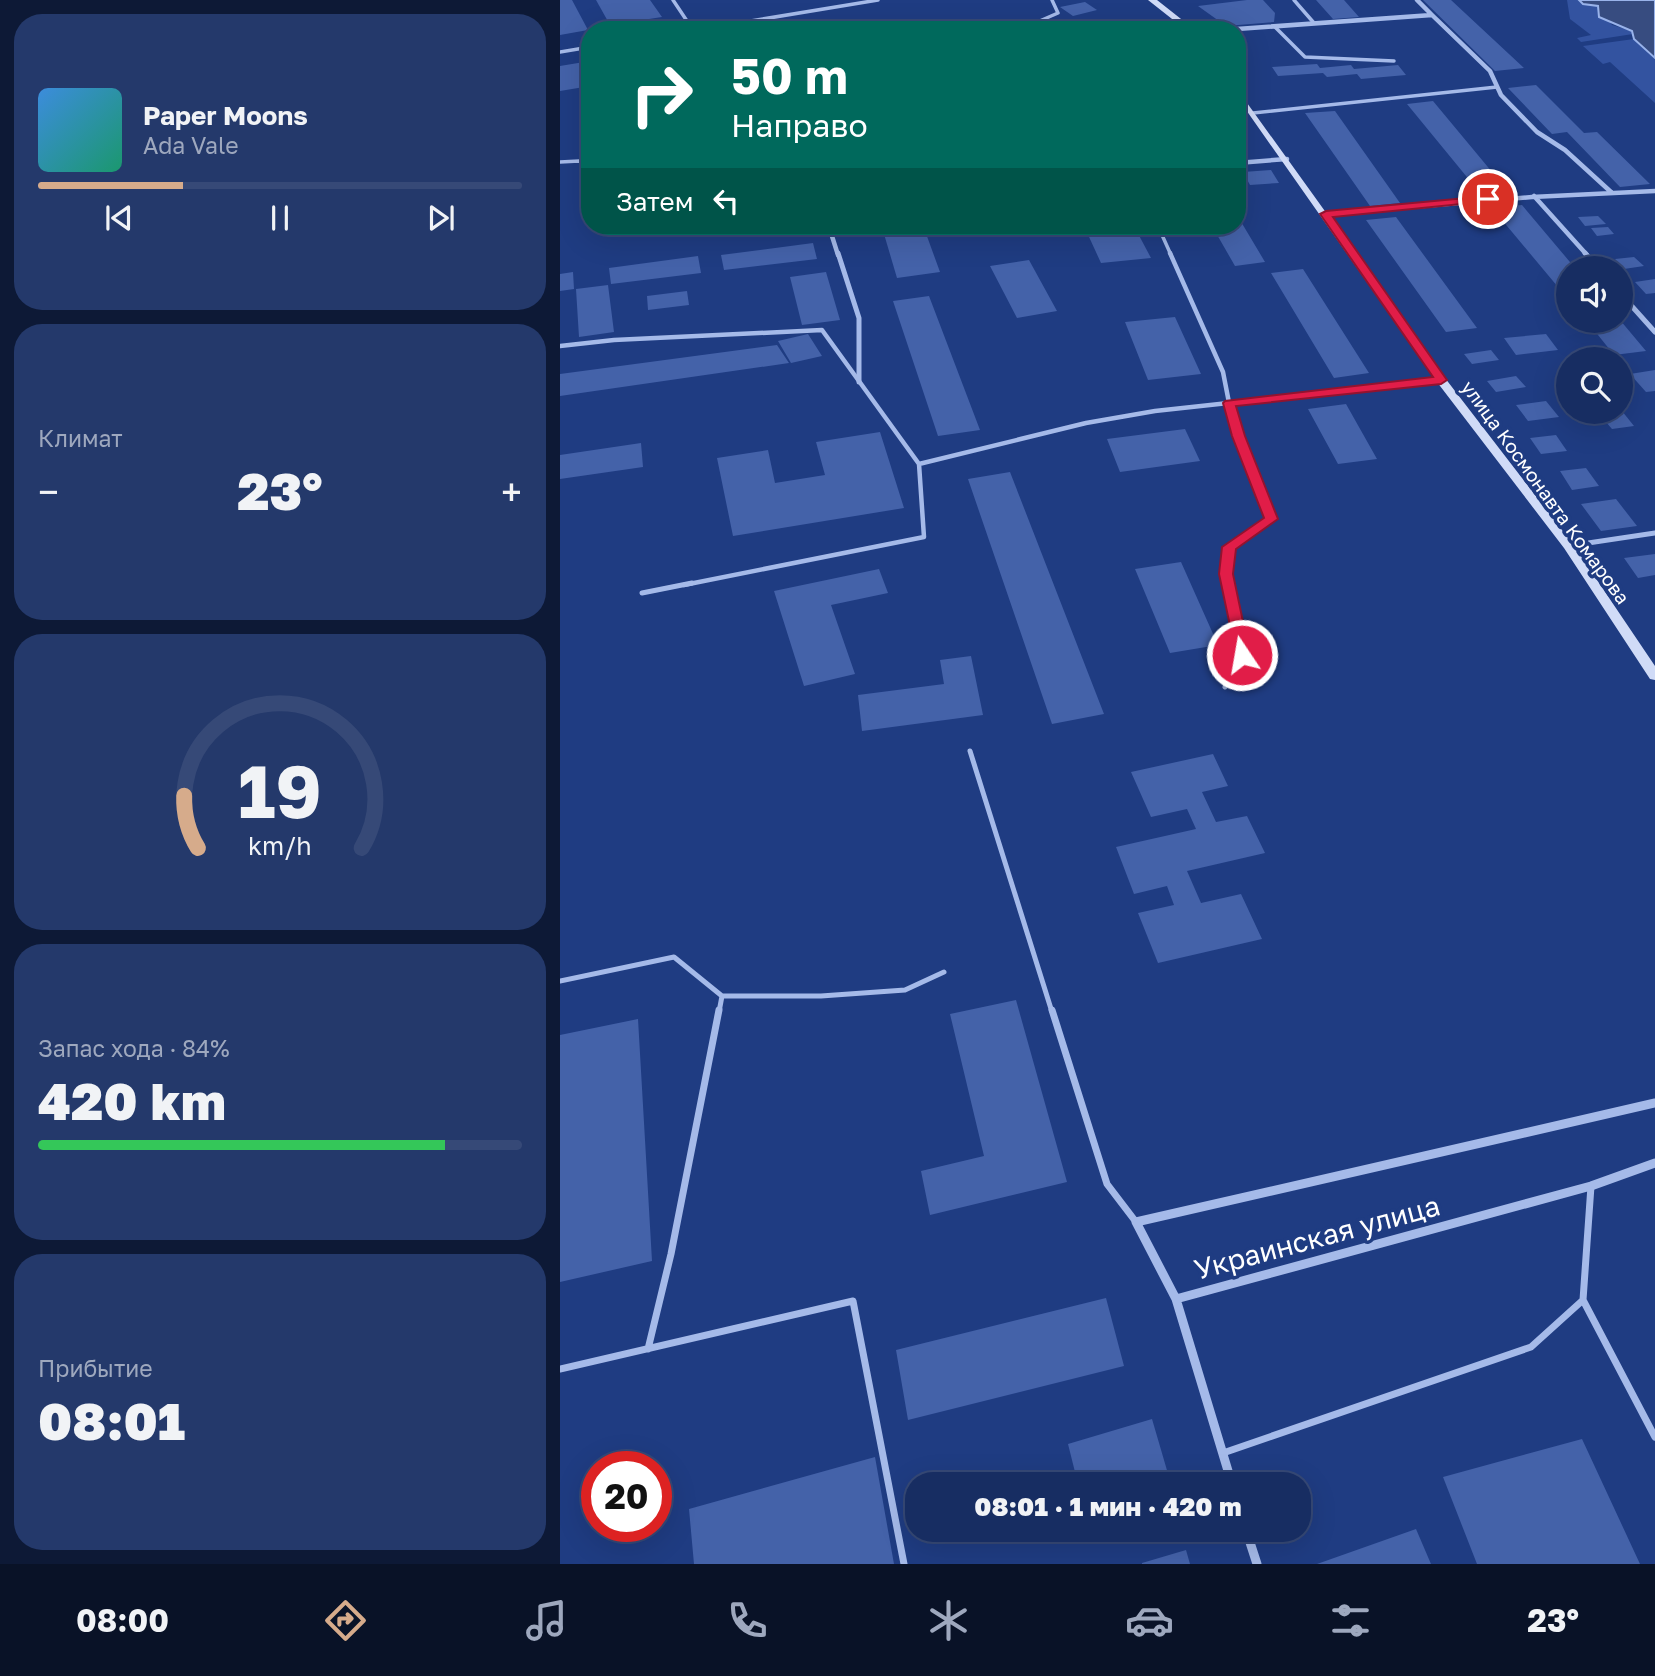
<!DOCTYPE html>
<html lang="ru">
<meta charset="utf-8">
<style>
:root{--surface:#172d62;--page:#24396b;--text:#f1f3f6;--muted:#9ea8be;--line:#364977;--accent:#d6ab8b}
body{margin:0;font-family:"Golos Text",sans-serif;background:var(--page);color:var(--text);height:100vh;display:flex;flex-direction:column;font-size:26px;white-space:nowrap}
*{box-sizing:border-box;margin:0}
p{font-size:23px;color:var(--muted)}
.icon{flex:none;width:38px;height:38px;fill:none;stroke:currentColor;stroke-width:2;stroke-linecap:round;stroke-linejoin:round}
.map{position:relative;flex:1;overflow:hidden}
.drawer{display:flex;flex-direction:column;gap:14px;padding:14px;background:#0d1936;width:560px}
.drawer>*{flex:none}
.hud{position:absolute;left:21px;top:21px;width:665px;height:214px;border-radius:28px;box-shadow:0 7px 28px #0002,0 0 0 2px var(--line);background:#00695c;color:#fff;overflow:hidden}
.controls{position:absolute;left:996px;top:256px;display:grid;gap:14px}
.controls a{display:grid;place-items:center;width:77px;height:77px;border-radius:50%;background:var(--surface);box-shadow:0 7px 28px #0002,0 0 0 2px var(--line);font-size:35px}
.speed{position:absolute;left:21px;top:1451px;display:flex;gap:14px;font-size:35px;font-weight:700;text-align:center}
.speed>*{display:grid;place-content:center;width:91px;height:91px;border-radius:50%;background:var(--surface);box-shadow:0 7px 28px #0002,0 0 0 2px var(--line);line-height:1}
.speed .limit{border:10px solid #d22;background:#fff;color:#111}
.pin{position:absolute;display:grid;place-items:center;width:60px;height:60px;color:#fff;margin:-30px;border:4px solid #fff;border-radius:50%;box-shadow:0 2px 7px #0007}
.me{position:absolute;width:77px;margin:-38px;rotate:348deg;stroke-linejoin:round;filter:drop-shadow(0 0 5px #0008)}
.turn{display:flex;align-items:center;gap:24px;height:147px;padding:0 35px;font-size:32px}
.turn .icon{width:91px;height:91px;stroke-width:2.5}
.turn b{display:block;font-size:49px;line-height:60px}
.then{display:flex;align-items:center;height:66px;padding:0 35px;background:#0003;gap:14px;font-size:26px}
.big{font-size:52px;font-weight:800;line-height:1.1}
.drawer .tile{flex:1;display:flex;flex-direction:column;justify-content:center;gap:10px;min-width:0;padding:0 24px;border-radius:28px;background:var(--page)}
.drawer .dial{align-items:center;gap:0}
.dial svg{height:182px;overflow:visible;fill:none;stroke:var(--line);stroke-width:7;stroke-linecap:round;text-anchor:middle}
.dial text{fill:var(--text);stroke:none}
.song{display:flex;align-items:center;gap:21px}
.cover{width:84px;height:84px;border-radius:10px;background:linear-gradient(135deg,hsl(210 70% 55%),hsl(160 70% 35%))}
.played{height:7px;border-radius:4px;background:linear-gradient(90deg,var(--accent) 30%,var(--line) 30%)}
.keys{display:flex;justify-content:space-around;direction:ltr}
.heat{display:flex;justify-content:space-between;align-items:center;font-size:38px;direction:ltr}
.charge{height:10px;border-radius:5px;background:linear-gradient(90deg,#34c759 84%,var(--line) 0)}
.trip{position:absolute;left:345px;top:1472px;width:406px;height:70px;border-radius:28px;background:var(--surface);box-shadow:0 7px 28px #0002,0 0 0 2px var(--line);font-weight:800;line-height:70px;text-align:center}
.tabs{display:flex;height:112px;justify-content:space-around;align-items:center;background:#091227;color:var(--muted)}
.tabs .icon{width:49px;height:49px}
.tabs .current{color:var(--accent)}
.tabs b{font-size:32px;color:var(--text)}
main{display:flex;flex:1;min-height:0}
.map>svg:first-child{display:block}
.green{fill:#3353a0}
.water{fill:#374c80;stroke:#99b3ea;stroke-width:2}
.building{fill:#4462a9}
.lines{fill:none;stroke-linecap:round;stroke-linejoin:round}
.service-far3{stroke:#a5bae9;stroke-width:3.5}
.service-far2{stroke:#a5bae9;stroke-width:4.5}
.service-far1{stroke:#a5bae9;stroke-width:5}
.service{stroke:#a5bae9;stroke-width:7}
.minor-far2{stroke:#a5bae9;stroke-width:4.5}
.minor-far1{stroke:#a5bae9;stroke-width:5}
.minor{stroke:#a5bae9;stroke-width:9}
.secondary{fill:#d0dbf7;fill-rule:evenodd}
.route{fill:#e11d48;stroke:#92132f;stroke-width:2}
.labels{text-anchor:middle;dominant-baseline:central;stroke-width:7;stroke-linejoin:round;paint-order:stroke}
.far-street-label{font-size:19px;fill:#fff;stroke:#1f3c82}
.near-street-label{font-size:28px;fill:#fff;stroke:#1f3c82}
</style>
<main>
<section class="drawer">
<div class="tile">
<div class="song"><i class="cover"></i><div><b>Paper Moons</b><p>Ada Vale</p></div></div>
<div class="played"></div>
<div class="keys"><svg class="icon" aria-label="previous" viewBox="0 0 24 24"><path d="M18 5L8 12l10 7zM5 5v14"/></svg><svg class="icon" aria-label="pause" viewBox="0 0 24 24"><path d="M8 5v14M16 5v14"/></svg><svg class="icon" aria-label="next" viewBox="0 0 24 24"><path d="M6 5l10 7-10 7zM19 5v14"/></svg></div>
</div>
<div class="tile"><p>Климат</p>
<div class="heat"><a>−</a><b class="big">23°</b><a>+</a></div>
</div>
<div class="tile dial"><svg viewBox="0 0 100 80">
<path d="M14 69A42 42 0 1 1 86 69"/>
<path d="M14 69A42 42 0 0 1 8 46" stroke="#d6ab8b"/>
<text x="50" y="56" font-size="32" font-weight="700">19</text>
<text x="50" y="72" font-size="11">km/h</text>
</svg></div>
<div class="tile"><p>Запас хода · 84%</p><b class="big">420 km</b><div class="charge"></div></div>
<div class="tile"><p>Прибытие</p><b class="big">08:01</b></div>
</section>
<div class="map">
<svg width="1095" height="1564" viewBox="0 0 1095 1564">
<rect width="100%" height="100%" fill="#1f3c82"/>
<path class="green" d="M1007 0H1019L1023 4 1038 6 1052 25 1072 31 1073 34 1021 42 1017 38 1031 35 1010 19Z
M1074 39 1095 58V103L1050 62 1043 64 1023 46Z"/>
<path class="water" d="M1019 0H1095V58L1074 39 1072 31 1039 17 1038 6 1023 4Z"/>
<path class="building" d="M0 0H12L28 30 0 35Z
M36 0H90L102 17 50 25Z
M687 0H703L715 13 714 22 666 26 638 6Z
M756 0H784L799 17 773 19Z
M863 0H891L964 68 935 71Z
M525 2 537 10 513 16 500 7Z
M30 61V86L0 91V66Z
M757 64 760 68 791 65 794 69 838 65 846 75 801 79 797 74 767 77 763 73 718 76 712 67Z
M976 85 1024 133 1037 132 1090 184 1060 187 1007 132 992 134 948 88Z
M873 101 947 190 920 193 847 104Z
M775 111 840 203 810 206 745 113Z
M711 170 719 183 690 185 683 172Z
M962 205 1015 268H1008V299L932 208Z
M677 215 705 262 675 266 652 226H677Z
M1038 216 1046 224 1025 226 1018 217Z
M836 217 917 328 886 332 806 220Z
M43 226H89L90 228 48 237Z
M155 226H198L199 227 160 234Z
M524 226H574L591 258 541 263Z
M1048 227 1054 234 1037 236 1031 228Z
M364 228 380 272 337 278 324 234Z
M253 243 257 259 164 270 161 255Z
M138 256 141 273 51 284 49 268Z
M1074 257 1084 266 1064 269 1055 259Z
M469 260 497 311 457 318 430 266Z
M743 269 809 373 774 378 711 273Z
M13 272 14 289 0 291V274Z
M266 272 280 320 242 325 230 277Z
M1095 279V293L1086 294 1075 282Z
M48 285 54 332 19 337 16 289Z
M127 291 129 305 88 310 87 296Z
M369 296 420 430 378 436 333 301Z
M615 317 641 374 588 380 565 322Z
M1026 320H1060L1086 351 1054 355Z
M248 334 262 356 231 363 218 341Z
M986 334 998 350 956 355 944 338Z
M217 345 229 363 0 396V374Z
M931 350 939 360 912 364 904 354Z
M1095 370V391L1086 392 1070 374Z
M956 376 966 387 936 392 927 381Z
M986 401 999 417 968 421 956 405Z
M786 404 817 459 778 464 748 409Z
M1062 411 1074 426 1052 429 1039 414Z
M625 429 640 461 560 472 547 439Z
M320 432 344 508 173 536 157 458 208 450 215 483 265 475 256 442Z
M996 435 1007 451 981 454 970 438Z
M81 443 83 467 0 479V455Z
M1026 468 1039 486 1012 490 1000 471Z
M450 472 544 714 492 724 408 479Z
M1056 499 1077 526 1041 531 1021 504Z
M1095 554V575L1078 578 1064 558Z
M621 562 658 645 610 653 575 569Z
M319 569 328 593 271 605 295 674 244 686 214 591Z
M411 656 423 715 302 731 298 695 384 684 380 660Z
M653 754 668 786 642 792 656 822 687 816 705 853 627 871 641 903 681 894 702 939 598 963 578 913 614 905 607 886 574 894 556 847 636 829 627 809 591 817 571 772Z
M456 1000 507 1182 370 1215 361 1171 424 1156 390 1014Z
M78 1019 92 1261 0 1282V1035Z
M546 1298 564 1366 348 1420 336 1350Z
M592 1419 611 1484H518L508 1444Z
M1022 1439 1080 1564H917L883 1477Z
M315 1457 334 1564H134L129 1509Z
M856 1529 871 1564H757Z
M626 1550 630 1564H582V1563Z"/>
<g class="lines">
<path class="service-far3" d="M113 0 133 30
M734 0 754 23
M714 26 745 57 834 61
M136 30 318 0
M459 30 498 13 492 0
M0 52 30 47
M693 113 937 87
M0 162 19 161 30 168
M598 226 611 255"/>
<path class="service-far2" d="M610 253 663 372 672 418 711 519 669 547 666 574 668 585
M0 346 54 340 262 330 359 464 526 423 595 411 881 380
M124 585 364 537 359 464"/>
<path class="service-far1" d="M82 593 132 583
M665 687 682 655 668 583
M410 751 492 1012
M0 981 114 957 162 996
M159 1012 162 996H261L345 990 384 972"/>
<path class="service" d="M492 1010 547 1184 576 1222
M1031 1186 1023 1300 1095 1437
M88 1349 111 1254 159 1010
M0 1369 293 1301 344 1564
M663 1453 971 1347 1023 1300"/>
<path class="minor-far2" d="M872 15 930 71 941 95 977 132 1005 150 1051 192
M663 30 872 15 857 0
M677 163 727 159
M974 196 1027 255
M766 214 972 197 1095 191
M278 255 271 233 313 226"/>
<path class="minor-far1" d="M278 253 299 318V382
M1025 253 1038 268
M1060 293 1095 332
M1008 546 1095 533"/>
<path class="minor" d="M616 1299 576 1222 1095 1103
M672 1484 616 1299 1031 1186 1095 1163
M686 1530 697 1564"/>
<path class="secondary" d="M588 0H597L635 30H626Z
M677 89 885 378 1012 543 1095 666V680L1090 679 1004 548 877 382 677 97Z"/>
</g>
<path class="route" d="M928 196 933 199 931 201 773 217 887 380 881 384 676 406 685 436 718 519 676 549 673 574 690 655 682 660 677 659 659 574 662 547 704 518 672 436 663 403 665 401 873 377 760 214 766 211Z"/>
<g class="labels">
<g class="far-street-label">
<text transform="translate(986 492) rotate(54)">улица Космонавта Комарова</text>
</g>
<g class="near-street-label">
<text transform="translate(757 1237) rotate(-15)">Украинская улица</text>
</g>
</g>
</svg>
<div class="controls">
<a><svg class="icon" aria-label="sound" viewBox="0 0 24 24"><path d="M4 9h4l5-4v14l-5-4H4zM17 9q2 3 0 6"/></svg></a>
<a><svg class="icon" aria-label="search" viewBox="0 0 24 24"><circle cx="10" cy="10" r="6"/><path d="M15 15l6 6"/></svg></a>
</div>
<div class="speed"><div class="limit">20</div></div>
<div class="pin" style="left:928px;top:199px;background:#d93025"><svg class="icon" aria-label="arrive" viewBox="0 0 24 24"><path d="M6 21V4h12l-3 4 3 4H6"/></svg></div>
<svg class="me" style="left:682px;top:655px" viewBox="-20 -20 40 40"><circle r="17" fill="#e11d48" stroke="#fff" stroke-width="3"/><path d="M0-11L8 9 0 5-8 9z" fill="#fff"/></svg>
<div class="trip">08:01 · 1 мин · 420 m</div>
<div class="hud">
<div class="turn"><svg class="icon" aria-label="right" viewBox="0 0 24 24"><path d="M7 20v-9h11M14 6l5 5-5 5"/></svg><div><b>50 m</b>Направо</div></div>
<div class="then">Затем<svg class="icon" aria-label="left" viewBox="0 0 24 24"><path d="M17 20v-9H6M10 6l-5 5 5 5"/></svg></div>
</div>
</div>
</main>
<nav class="tabs">
<b>08:00</b>
<svg class="icon current" aria-label="directions" viewBox="0 0 24 24"><path d="M12 3l9 9-9 9-9-9zM9 14v-3h6M13 9l2 2-2 2"/></svg>
<svg class="icon" aria-label="music" viewBox="0 0 24 24"><path d="M9 18V5l10-2v13"/><circle cx="6" cy="18" r="3"/><circle cx="16" cy="16" r="3"/></svg>
<svg class="icon" aria-label="phone" viewBox="0 0 24 24"><path d="M5 4h4l2 5-3 2q2 4 5 5l2-3 5 2v4C11 20 4 13 5 4z"/></svg>
<svg class="icon" aria-label="climate" viewBox="0 0 24 24"><path d="M12 3v18M4 7l16 10M4 17L20 7"/></svg>
<svg class="icon" aria-label="car" viewBox="0 0 24 24"><path d="M5 17H2v-5l4-1 3-4h7l3 4 3 1v5h-3M9 17h6M6 11h13"/><circle cx="7" cy="17" r="2"/><circle cx="17" cy="17" r="2"/></svg>
<svg class="icon" aria-label="filters" viewBox="0 0 24 24"><path d="M4 7h16M4 17h16"/><circle cx="9" cy="7" r="2"/><circle cx="15" cy="17" r="2"/></svg>
<b>23°</b>
</nav>
